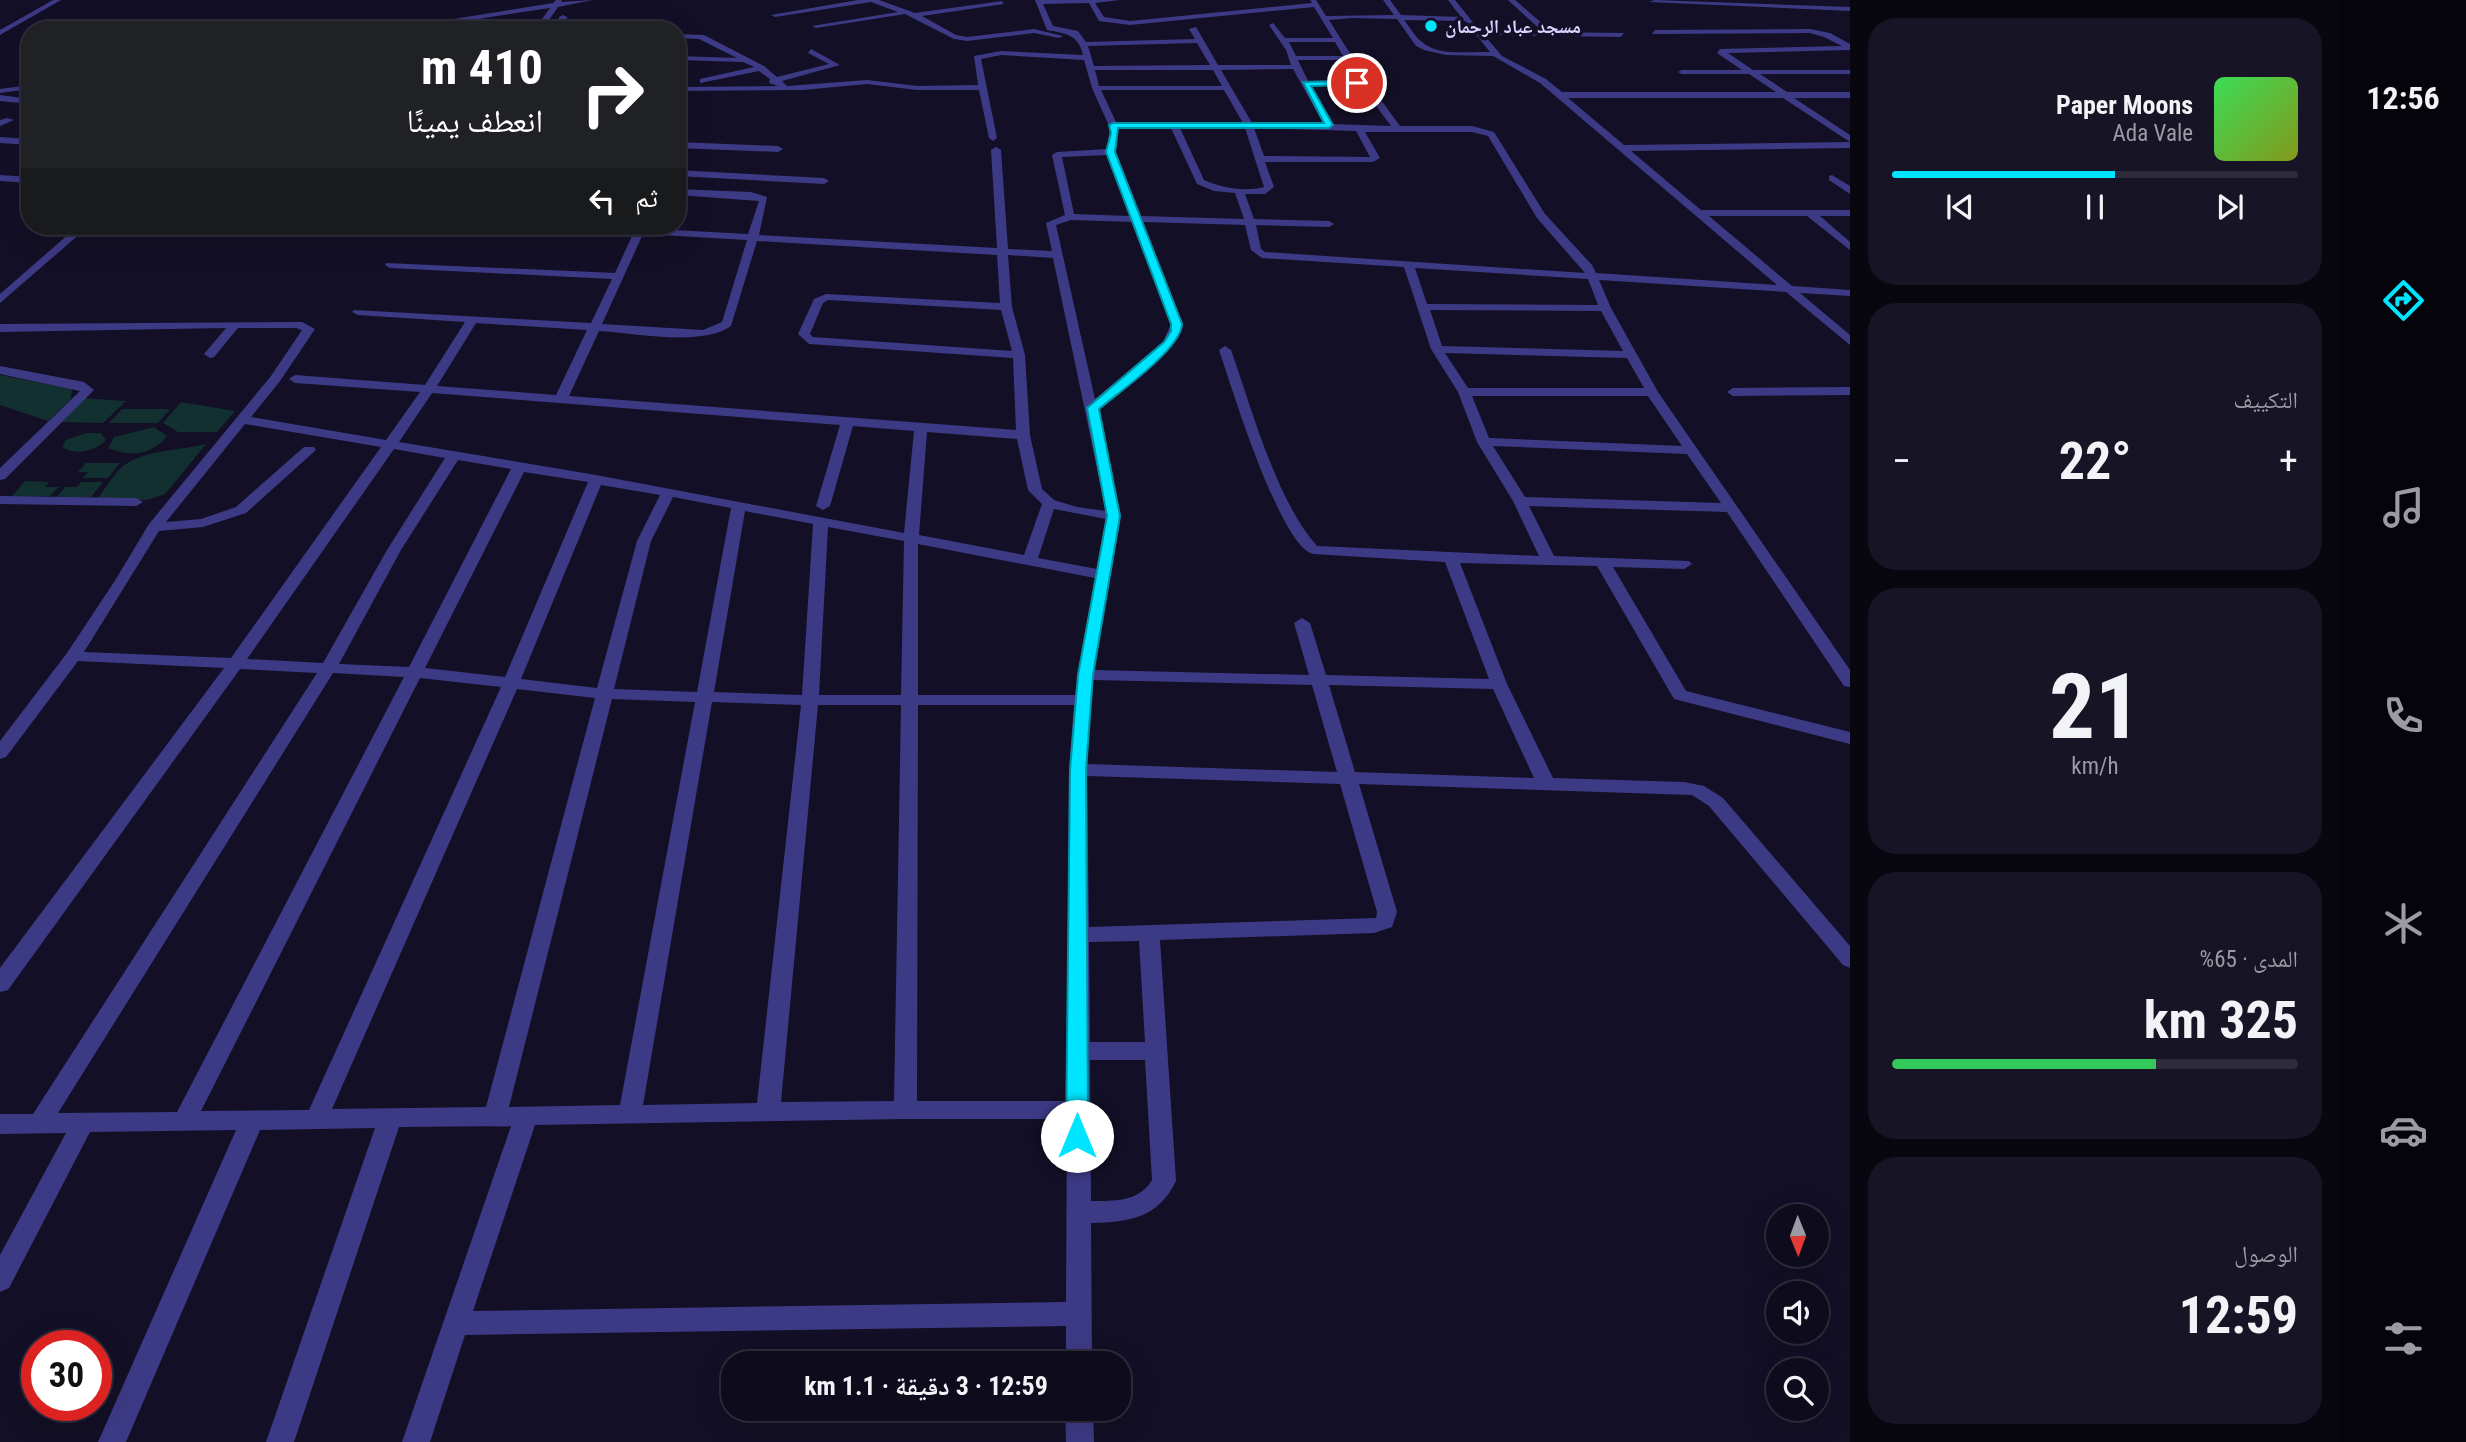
<!DOCTYPE html>
<html lang="ar">
<meta charset="utf-8">
<style>
:root{--surface:#0e0b1c;--page:#171425;--text:#f1f3f6;--muted:#9b9ba3;--line:#2e2b3b;--accent:#00e5ff}
body{margin:0;font-family:"Roboto Condensed","Noto Naskh Arabic",sans-serif;background:var(--page);color:var(--text);direction:rtl;height:100vh;display:flex;flex-direction:column;font-size:26px;white-space:nowrap}
*{box-sizing:border-box;margin:0}
p{font-size:23px;color:var(--muted)}
.icon{flex:none;width:38px;height:38px;fill:none;stroke:currentColor;stroke-width:2;stroke-linecap:round;stroke-linejoin:round}
.map{position:relative;flex:1;overflow:hidden;direction:ltr}
.drawer{display:flex;flex-direction:column;gap:18px;padding:18px;background:#08060f;width:490px}
.drawer>*{flex:none}
.banner{position:absolute;left:21px;top:21px;width:665px;height:214px;border-radius:28px;box-shadow:0 7px 28px #0002,0 0 0 2px var(--line);direction:rtl;background:#202124;color:#fff;overflow:hidden}
.needle{width:46px;rotate:179deg}
.fabs{position:absolute;left:1766px;top:1204px;display:grid;gap:14px}
.fabs a{display:grid;place-items:center;width:63px;height:63px;border-radius:50%;background:var(--surface);box-shadow:0 7px 28px #0002,0 0 0 2px var(--line);font-size:35px}
.speed{position:absolute;left:21px;top:1330px;display:flex;gap:14px;font-size:35px;font-weight:700;text-align:center}
.speed>*{display:grid;place-content:center;width:91px;height:91px;border-radius:50%;background:var(--surface);box-shadow:0 7px 28px #0002,0 0 0 2px var(--line);line-height:1}
.speed .limit{border:10px solid #d22;background:#fff;color:#111}
.pin{position:absolute;display:grid;place-items:center;width:60px;height:60px;color:#fff;margin:-30px;border:4px solid #fff;border-radius:50%;box-shadow:0 2px 7px #0007}
.me{position:absolute;width:77px;margin:-38px;rotate:0deg;stroke-linejoin:round;filter:drop-shadow(0 0 5px #0008)}
.turn{display:flex;align-items:center;gap:24px;height:147px;padding:0 28px;font-size:32px}
.turn .icon{width:91px;height:91px;stroke-width:2.5}
.turn b{display:block;font-size:49px;line-height:60px}
.then{display:flex;align-items:center;height:66px;padding:0 28px;background:#0003;gap:14px;font-size:26px}
.big{font-size:52px;font-weight:700;line-height:1.1}
.drawer .card{flex:1;display:flex;flex-direction:column;justify-content:center;gap:10px;min-width:0;padding:0 24px;border-radius:28px;background:var(--page)}
.drawer .dial{align-items:center;gap:0}
.dial b{font-size:91px;line-height:1}
.song{display:flex;align-items:center;gap:21px}
.cover{width:84px;height:84px;border-radius:10px;background:linear-gradient(135deg,hsl(130 70% 55%),hsl(70 70% 35%))}
.played{height:7px;border-radius:4px;background:linear-gradient(90deg,var(--accent) 55%,var(--line) 55%)}
.keys{display:flex;justify-content:space-around;direction:ltr}
.heat{display:flex;justify-content:space-between;align-items:center;font-size:38px;direction:ltr}
.charge{height:10px;border-radius:5px;background:linear-gradient(90deg,#34c759 65%,var(--line) 0)}
.trip{position:absolute;left:721px;top:1351px;width:410px;height:70px;border-radius:28px;background:var(--surface);box-shadow:0 7px 28px #0002,0 0 0 2px var(--line);font-weight:700;line-height:70px;text-align:center;direction:rtl}
main{display:flex;flex:1;min-height:0}
.dock{display:flex;flex-direction:column;width:126px;justify-content:space-around;align-items:center;background:#06040b;color:var(--muted)}
.dock .icon{width:49px;height:49px}
.dock .selected{color:var(--accent)}
.dock b{font-size:32px;color:var(--text)}
.map>svg:first-child{display:block}
.green{fill:#12302f}
.lines{fill:none;stroke-linecap:round;stroke-linejoin:round}
.minor{fill:#3d3a85;fill-rule:evenodd}
.route{fill:#00e5ff;stroke:#0095a6;stroke-width:2}
.poi-dot{fill:#00e5ff;stroke:#130f26;stroke-width:2.5}
.labels{text-anchor:middle;dominant-baseline:central;stroke-width:7;stroke-linejoin:round;paint-order:stroke}
.far-poi-label{font-size:19px;font-weight:bold;fill:#d9d4ff;stroke:#130f26;text-anchor:start}
</style>
<main>
<nav class="dock">
<b>12:56</b>
<svg class="icon selected" aria-label="directions" viewBox="0 0 24 24"><path d="M12 3l9 9-9 9-9-9zM9 14v-3h6M13 9l2 2-2 2"/></svg>
<svg class="icon" aria-label="music" viewBox="0 0 24 24"><path d="M9 18V5l10-2v13"/><circle cx="6" cy="18" r="3"/><circle cx="16" cy="16" r="3"/></svg>
<svg class="icon" aria-label="phone" viewBox="0 0 24 24"><path d="M5 4h4l2 5-3 2q2 4 5 5l2-3 5 2v4C11 20 4 13 5 4z"/></svg>
<svg class="icon" aria-label="climate" viewBox="0 0 24 24"><path d="M12 3v18M4 7l16 10M4 17L20 7"/></svg>
<svg class="icon" aria-label="car" viewBox="0 0 24 24"><path d="M5 17H2v-5l4-1 3-4h7l3 4 3 1v5h-3M9 17h6M6 11h13"/><circle cx="7" cy="17" r="2"/><circle cx="17" cy="17" r="2"/></svg>
<svg class="icon" aria-label="filters" viewBox="0 0 24 24"><path d="M4 7h16M4 17h16"/><circle cx="9" cy="7" r="2"/><circle cx="15" cy="17" r="2"/></svg>
</nav>
<section class="drawer">
<div class="card">
<div class="song"><i class="cover"></i><div><b>Paper Moons</b><p>Ada Vale</p></div></div>
<div class="played"></div>
<div class="keys"><svg class="icon" aria-label="previous" viewBox="0 0 24 24"><path d="M18 5L8 12l10 7zM5 5v14"/></svg><svg class="icon" aria-label="pause" viewBox="0 0 24 24"><path d="M8 5v14M16 5v14"/></svg><svg class="icon" aria-label="next" viewBox="0 0 24 24"><path d="M6 5l10 7-10 7zM19 5v14"/></svg></div>
</div>
<div class="card"><p>التكييف</p>
<div class="heat"><a>−</a><b class="big">22°</b><a>+</a></div>
</div>
<div class="card dial"><b>21</b><p>km/h</p></div>
<div class="card"><p>المدى · 65%</p><b class="big">325 km</b><div class="charge"></div></div>
<div class="card"><p>الوصول</p><b class="big">12:59</b></div>
</section>
<div class="map">
<svg width="1850" height="1442" viewBox="0 0 1850 1442">
<rect width="100%" height="100%" fill="#130f26"/>
<path class="green" d="M0 375 72 389 71 399 48 421 0 405Z
M82 398 126 401 103 423 58 422Z
M181 402 235 411 217 432H178L163 423Z
M122 409H170L158 423H109Z
M154 427 167 436C151 456 131 457 108 448L114 437Z
M86 433H101L106 440C96 451 75 456 62 447L66 440Z
M206 444 165 494 147 500 98 498C106 488 115 471 126 464 146 450 183 450 206 444Z
M86 463H120L108 478H83L88 472H78Z
M25 481 49 482 45 487H59L50 496 11 497Z
M81 482H103L91 497H57L65 487H77Z"/>
<g class="lines">
<path class="minor" d="M53 0H61L0 35V30Z
M556 0H562L561 2 593 0 558 7 542 30H534L550 8 405 30H385L553 3Z
M858 0H879L915 13 1002 1 1004 4 922 16 956 35 967 37 1034 29 1063 36 1059 38 1034 33 967 41 954 39 905 14 816 28 812 26 898 12 871 2 775 17 771 15Z
M1035 0H1120L1095 3 1104 17 1130 21 1312 3 1310 0H1316L1326 16 1394 15 1383 0H1390L1401 15 1461 17 1448 0H1455L1480 31 1543 32 1508 0H1515L1552 32 1624 33 1621 37 1484 35 1502 56 1546 79 1562 92H1776L1749 74H1682L1678 72 1682 70H1742L1717 53 1720 49 1842 46 1824 37 1810 33 1652 34 1655 30 1810 29 1830 33 1850 44V50L1728 53 1753 70H1850V74H1760L1787 92H1850V98H1794L1850 135V142L1783 98H1568L1624 145 1850 142V148L1631 151 1701 210H1850V216H1820L1850 242V250L1807 216H1709L1792 286 1850 290V296L1800 293 1850 335V345L1786 292 1599 280 1611 308 1658 392 1850 670V687L1844 686 1727 512 1529 506 1554 556 1689 561 1692 564 1684 569 1613 567 1686 691 1850 732V744L1674 699 1597 566 1460 563 1507 684 1553 778 1684 782 1704 786 1723 798 1850 946V968L1843 965 1709 806 1692 795 1359 784 1397 912 1392 927 1374 933 1160 940 1176 1181C1158 1218 1130 1222 1091 1223L1092 1363H1066V1326L465 1335 430 1442H402L511 1126 399 1127 294 1442H266L375 1128 260 1130 126 1442H98L236 1130 90 1132 9 1288 0 1292V1255L66 1133 0 1134V1114H33L317 673 240 669 8 990 0 992V968L224 668 78 661 6 757 0 759V741L67 653 116 579 149 524 271 376 302 330 296 328H238L214 357 210 358 204 354 226 328 0 332V324L302 322 315 329 280 381 251 417 386 440 420 392 295 383 289 379 295 375 425 385 465 322 358 315 352 312 354 310 591 323 612 279 390 268 385 265 386 263 615 273 633 234 549 229 544 226H599L748 234 759 201 677 195V189L751 192 767 197 759 235 997 248 991 150 996 147 1001 150 1008 249 1052 251 1046 223 1065 215 1052 155 1057 152 1107 149 1110 128 1092 88 1084 60 1001 55 981 59 997 138 993 141 989 138 979 90H917L867 84 803 90 677 91V87L778 86 769 83 770 79 759 71 700 83V79L754 67 743 62 677 60V56L737 58 699 39 677 38V34L704 35 764 66 777 77 829 64 808 53 811 49 840 65 782 81 787 86 867 80 917 86 978 85 974 56 1001 51 1083 55C1078 34 1067 34 1047 30ZM1089 3 1099 21 1130 25 1314 7 1333 38H1285L1273 23 1269 25 1286 50 1291 65H1218L1196 27 1189 29 1195 39 1086 42 1078 31 1053 26 1043 4ZM1352 18 1397 19 1416 46 1424 50 1446 55 1493 56 1540 83 1777 285 1596 273 1592 265 1545 214 1494 132 1472 126H1400C1373 90 1351 55 1329 20ZM1404 20 1465 21 1490 52C1470 51 1439 57 1422 42 1415 37 1410 27 1404 20ZM1289 42H1335L1343 56H1296ZM1197 43 1210 65 1094 66 1088 46ZM1298 60H1346L1358 79 1308 81ZM1293 69 1323 123H1252L1221 70ZM1095 70H1213L1222 86H1099ZM1360 84 1391 126 1332 124 1311 86ZM1101 90H1224L1243 123 1116 122ZM1118 128H1171L1197 184 1214 191 1235 193 1244 219 1141 216 1116 152ZM1180 128H1245L1264 187C1246 192 1221 188 1204 180ZM1254 128 1356 131 1370 157 1264 156ZM1365 132H1472L1488 136 1537 218 1585 273 1265 252 1261 249 1256 225 1329 227 1334 224 1329 221 1254 219 1245 194H1265L1274 187 1265 162H1373L1380 158ZM1108 155 1130 216 1074 214 1062 157ZM1071 220 1133 222 1171 324 1163 342 1095 399 1056 225ZM1143 222 1245 225 1251 250 1262 258 1404 267 1431 349 1458 392 1477 442 1513 501 1539 556 1317 546C1276 500 1252 409 1231 350L1225 346 1219 350C1231 385 1280 546 1313 554L1445 562 1489 679 1326 675 1310 623 1302 618 1294 623 1309 675 1094 670 1121 516 1098 411C1120 392 1179 352 1183 324ZM643 234 747 240 722 322 703 330 602 324ZM757 241 997 255 1000 303 826 294 814 299 798 334 809 344 1013 358 1016 430 569 396 599 331C635 333 702 347 731 326ZM1008 255 1053 258 1106 511 1077 507 1054 500 1042 489 1030 435 1025 355 1012 307ZM1415 268 1588 279 1598 305 1427 304ZM828 300 1001 310 1012 351 813 337 810 334 823 303ZM1430 310 1601 311 1623 351 1442 346ZM476 323 587 330 556 395 437 386ZM1445 353 1627 358 1644 388H1468ZM432 393 840 425 816 506 823 510 830 506 853 426 914 431 904 533 596 475 399 442ZM1472 396H1648L1682 446 1489 438ZM245 424 381 447 231 658 84 652 159 531 203 527 246 513 316 450 314 447H304L236 507 201 519 166 522ZM927 432 1017 439 1028 490 1042 504 1024 555 919 535ZM1493 446 1687 454 1721 503 1525 497ZM394 449 445 458 387 550 323 663 247 659ZM458 460 511 469 409 667 339 664 401 550ZM524 472 588 482 505 677 425 668ZM601 485 660 495 637 541 597 688 521 679ZM673 497 731 508 697 692 614 689 651 541ZM1054 509 1106 519 1097 569 1038 558ZM745 511 813 524 802 695 714 692ZM828 527 904 541 901 695H819ZM918 544 1095 578 1075 695H918ZM333 673 404 677 177 1112 58 1113ZM420 678 501 687 309 1110 201 1111ZM1093 680 1312 685 1337 772 1087 764ZM1329 685 1493 689 1534 778 1355 772ZM517 689 595 698 486 1107 332 1109ZM612 699 695 702 620 1105 509 1107ZM712 702 801 705 757 1103 643 1105ZM818 705H901L894 1101 781 1102ZM918 705H1074L1069 770 1067 1101H917ZM1087 776 1340 784 1377 912 1376 918 1089 927ZM1139 941 1145 1042H1090L1089 942ZM1090 1060H1145L1152 1180C1139 1202 1114 1201 1091 1201ZM905 1119H1067L1066 1302 473 1311 535 1125Z
M1655 0 1850 7V11L1649 2Z
M563 15 567 17 566 22 595 30 559 25V17Z
M245 26 248 30H106L110 28Z
M30 85V89L0 93V89Z
M0 95 30 99V104L0 101Z
M7 118 14 120 0 126V120Z
M0 137 30 139V145L0 143Z
M677 142 778 146 783 149 778 152 677 148Z
M677 170 824 178 829 181 824 184 677 176Z
M0 175 30 177V183L0 181Z
M1832 175 1850 186V194L1829 180V176Z
M78 226H89L0 303V294Z
M0 366 84 382 94 390 5 479 0 480V468L80 391 0 374Z
M1850 387V395L1733 396 1727 392 1733 388Z
M0 496 136 498 143 502 136 506 0 504Z
M1065 1409H1093L1094 1442H1066Z"/>
</g>
<path class="route" d="M1357 81 1360 85 1311 86 1333 125 1329 128H1118L1115 152 1182 324C1181 349 1119 392 1099 409L1120 516 1093 675 1086 770 1088 1136 1085 1142 1077 1145 1070 1142 1066 1136 1070 770 1078 675 1107 516 1087 408 1164 342 1171 331V324L1106 152 1111 133 1109 125 1113 123H1324L1303 82Z"/>
<circle class="poi-dot" cx="1431" cy="26" r="7"/>
<g class="labels">
<g class="far-poi-label">
<text x="1445" y="26">مسجد عباد الرحمان</text>
</g>
</g>
</svg>
<div class="fabs">
<a><svg class="needle" viewBox="-14 -14 28 28"><path d="M0-13l5 13h-10z" fill="#e53935"/><path d="M0 13l5-13h-10z" fill="#9b9ba3"/></svg></a>
<a><svg class="icon" aria-label="sound" viewBox="0 0 24 24"><path d="M4 9h4l5-4v14l-5-4H4zM17 9q2 3 0 6"/></svg></a>
<a><svg class="icon" aria-label="search" viewBox="0 0 24 24"><circle cx="10" cy="10" r="6"/><path d="M15 15l6 6"/></svg></a>
</div>
<div class="speed"><div class="limit">30</div></div>
<div class="pin" style="left:1357px;top:83px;background:#d93025"><svg class="icon" aria-label="arrive" viewBox="0 0 24 24"><path d="M6 21V4h12l-3 4 3 4H6"/></svg></div>
<svg class="me" style="left:1077px;top:1136px" viewBox="-20 -20 40 40"><circle r="19" fill="#fff"/><path d="M0-13L10 11 0 6-10 11z" fill="#00e5ff"/></svg>
<div class="trip">12:59 · 3 دقيقة · 1.1 km</div>
<div class="banner">
<div class="turn"><svg class="icon" aria-label="right" viewBox="0 0 24 24"><path d="M7 20v-9h11M14 6l5 5-5 5"/></svg><div><b>410 m</b>انعطف يمينًا</div></div>
<div class="then">ثم<svg class="icon" aria-label="left" viewBox="0 0 24 24"><path d="M17 20v-9H6M10 6l-5 5 5 5"/></svg></div>
</div>
</div>
</main>
